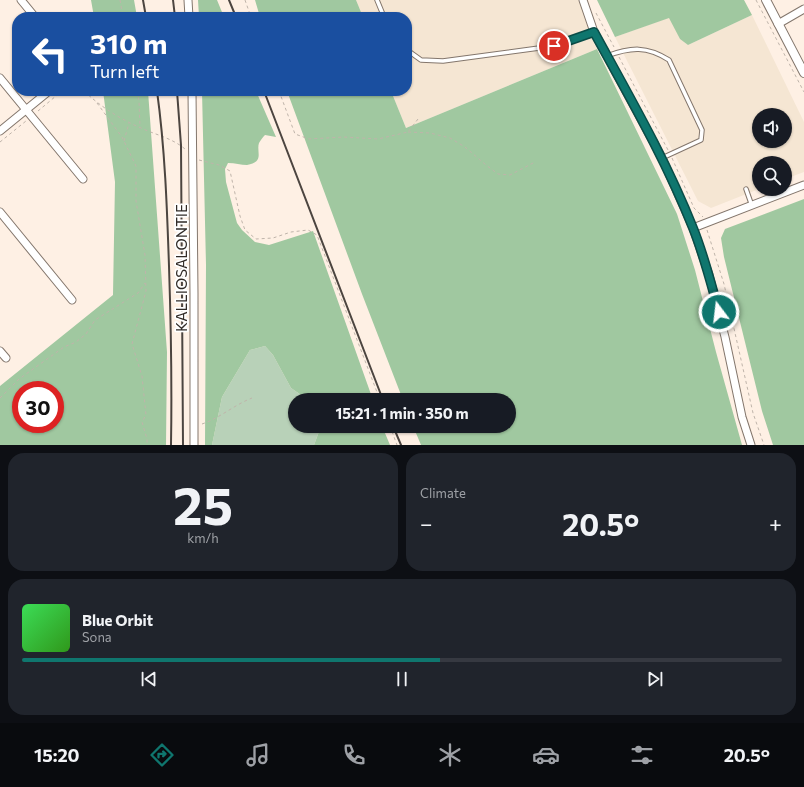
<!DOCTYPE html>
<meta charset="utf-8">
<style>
:root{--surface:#171b24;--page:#20242c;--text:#f1f3f6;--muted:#9ea1a6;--line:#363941;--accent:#0f766e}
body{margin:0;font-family:Commissioner,sans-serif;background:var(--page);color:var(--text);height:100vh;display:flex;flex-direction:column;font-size:15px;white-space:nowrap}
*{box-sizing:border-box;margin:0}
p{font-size:13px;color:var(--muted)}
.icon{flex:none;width:22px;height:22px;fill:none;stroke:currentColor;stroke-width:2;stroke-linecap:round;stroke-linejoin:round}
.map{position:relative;height:445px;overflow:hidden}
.details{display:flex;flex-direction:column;gap:8px;padding:8px;background:#0d0f14;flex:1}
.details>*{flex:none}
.guide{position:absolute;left:12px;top:12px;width:400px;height:84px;border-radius:16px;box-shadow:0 1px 3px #0004;background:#1a4fa0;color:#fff;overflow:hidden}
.tools{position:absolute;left:752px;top:108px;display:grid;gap:8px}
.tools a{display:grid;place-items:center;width:40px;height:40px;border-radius:50%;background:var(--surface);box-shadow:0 1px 3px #0004;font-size:20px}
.speed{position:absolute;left:12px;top:381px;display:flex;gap:8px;font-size:20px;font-weight:700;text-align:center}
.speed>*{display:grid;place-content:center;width:52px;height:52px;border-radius:50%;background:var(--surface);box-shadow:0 1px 3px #0004;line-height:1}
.speed .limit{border:6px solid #d22;background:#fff;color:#111}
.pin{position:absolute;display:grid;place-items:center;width:34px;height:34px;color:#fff;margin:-17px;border:2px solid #fff;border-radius:50%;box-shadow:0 1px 4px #0007}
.me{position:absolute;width:44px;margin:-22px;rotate:345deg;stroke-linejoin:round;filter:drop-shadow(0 0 3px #0008)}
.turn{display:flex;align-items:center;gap:14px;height:84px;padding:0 12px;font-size:18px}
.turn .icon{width:52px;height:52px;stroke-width:2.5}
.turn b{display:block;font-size:28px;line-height:34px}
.big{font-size:30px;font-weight:700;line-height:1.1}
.details .tile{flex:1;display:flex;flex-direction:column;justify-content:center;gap:6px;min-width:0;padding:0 14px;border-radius:16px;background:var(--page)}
.details .dial{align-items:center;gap:0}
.dial b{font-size:52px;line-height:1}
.song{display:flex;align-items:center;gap:12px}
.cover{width:48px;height:48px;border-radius:6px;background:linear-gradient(135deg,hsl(130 70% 55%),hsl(110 70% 35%))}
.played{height:4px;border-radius:2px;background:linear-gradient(90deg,var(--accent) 55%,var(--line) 55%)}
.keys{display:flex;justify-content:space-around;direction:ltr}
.heat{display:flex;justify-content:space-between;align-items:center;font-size:22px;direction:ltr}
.details .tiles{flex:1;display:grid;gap:8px;grid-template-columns:1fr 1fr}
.tile:last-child{grid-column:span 2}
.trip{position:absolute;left:288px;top:393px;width:228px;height:40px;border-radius:20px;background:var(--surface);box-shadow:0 1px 3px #0004;font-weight:700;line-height:40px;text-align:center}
.dock{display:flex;height:64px;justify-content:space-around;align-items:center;background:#090b0e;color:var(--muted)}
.dock .icon{width:28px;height:28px}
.dock .current{color:var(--accent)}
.dock b{font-size:18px;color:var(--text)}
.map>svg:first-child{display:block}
.industrial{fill:#f5e6d3;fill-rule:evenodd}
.green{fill:#b8d1b8}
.forest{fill:#a0c8a0;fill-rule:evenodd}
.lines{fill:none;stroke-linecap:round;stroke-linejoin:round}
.service-casing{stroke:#83766c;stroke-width:5.5}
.minor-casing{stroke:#83766c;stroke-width:9}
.tertiary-casing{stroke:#83766c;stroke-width:10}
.path{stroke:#bfb4aa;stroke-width:1;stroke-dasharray:3 3;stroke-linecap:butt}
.service{stroke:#fff;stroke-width:3.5}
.minor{stroke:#fff;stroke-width:7}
.tertiary{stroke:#fff;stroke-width:8}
.rail{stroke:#4c4540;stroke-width:2}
.route-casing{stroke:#0a4d48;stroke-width:10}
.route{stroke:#0f766e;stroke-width:7}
.labels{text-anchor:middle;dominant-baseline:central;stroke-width:3.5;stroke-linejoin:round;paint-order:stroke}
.street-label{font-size:15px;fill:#312b27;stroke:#fff}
</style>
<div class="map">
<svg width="804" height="445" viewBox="0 0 804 445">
<rect width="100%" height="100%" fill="#fef0e4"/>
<path class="industrial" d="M356 0H580L597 49 406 128 391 91H407V17H363Z
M752 15 804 122V172L785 179V163H759V189L711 208 698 201 615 37 670 17 680 39 688 45ZM759 115H785V141H759Z"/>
<path class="green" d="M265 346 273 355 291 388 301 395 312 400H295V426H321L314 445H212L222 397 250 350Z"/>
<path class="forest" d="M91 0H134L137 17H94Z
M198 0H217L224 17H199Z
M255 0H356L363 17H260Z
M597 0H744L752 15 688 45 680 39 669 18 615 37Z
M597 49 677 214 695 270 716 352 742 445H421L413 426H509V400H403L362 294 287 91H391L406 128Z
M103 91H148L167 352 166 445H0V386L113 295 115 182ZM21 390H55V424H21Z
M202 91H256L276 137 265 135C263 137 260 141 259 143 256 152 265 162 247 165 241 165 235 163 228 163L225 169 226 182 237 223 242 230 255 242 269 245 313 231 373 400H312L301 395 291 388 273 355 265 346 250 350 222 397 212 445H205L206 265Z
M804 199V445H773L762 411 724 257 721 238 725 229Z
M321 426H382L390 445H314Z"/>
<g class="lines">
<g class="service-casing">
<path id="service" d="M377 0 384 17
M407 50 421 60 443 61 554 46 594 32
M607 56C631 47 647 46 669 60L702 130 701 140 662 158
M746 189 752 206"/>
</g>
<g class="minor-casing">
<path id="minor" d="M21 0 35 17
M188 0 189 17
M583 0 594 32 662 158 693 228 709 275 725 337 742 417 751 445
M778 24 804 9
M0 78 83 179
M192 91 194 293V445
M0 131 49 91
M0 212 72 300
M693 228 804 185
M0 351 6 358"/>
</g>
<g class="tertiary-casing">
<path id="tertiary" d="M766 0 804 73"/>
</g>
<path class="path" d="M120 0 123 17
M245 0 251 17
M756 0 804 92
M596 13 614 47
M619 57 668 150
M84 91C101 107 120 119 141 128 156 135 172 138 185 149
M137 91 139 101 140 127
M279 91 295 134 309 139 344 137 378 139 408 132 418 119
M97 103 122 137 136 166V201L145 255 146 291 132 344 142 376 146 415 142 422 147 439V445
M38 111 62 91
M408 132 430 133 450 138 465 147 486 165 498 174 510 175 535 162
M124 141 129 123
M0 142 26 121
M672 158 694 208 703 217
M199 160 219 165 230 171 240 216 245 230 256 239 273 238 291 232 308 230 317 235 380 400
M707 230 724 284 753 413 764 445
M0 398 19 379 64 347 76 342 86 334 95 320 138 293 145 283
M202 424C220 418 234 405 252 398
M390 426 397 445"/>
<use href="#service" class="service"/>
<use href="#minor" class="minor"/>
<use href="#tertiary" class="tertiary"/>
<path class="rail" d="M143 0 146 17
M173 0 175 17
M229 0 236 17
M157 91C165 149 167 207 169 266 171 326 172 385 171 445
M177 91 181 145 183 445
M264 91 383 400
M393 426 401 445"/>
</g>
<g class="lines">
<g class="route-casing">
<path id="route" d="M554 46 594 32C629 96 666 160 693 228 704 255 711 284 719 312"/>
</g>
<use href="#route" class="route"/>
</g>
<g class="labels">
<g class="street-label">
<text transform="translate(181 268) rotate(-90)">KALLIOSALONTIE</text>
</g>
</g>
</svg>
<div class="tools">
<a><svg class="icon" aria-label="sound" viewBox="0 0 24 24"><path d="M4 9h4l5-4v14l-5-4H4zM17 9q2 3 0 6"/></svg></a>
<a><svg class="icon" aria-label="search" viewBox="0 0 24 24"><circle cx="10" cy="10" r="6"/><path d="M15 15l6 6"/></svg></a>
</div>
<div class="speed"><div class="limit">30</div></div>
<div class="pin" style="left:554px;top:46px;background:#d93025"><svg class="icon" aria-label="arrive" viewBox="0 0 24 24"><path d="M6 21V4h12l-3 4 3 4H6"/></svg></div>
<svg class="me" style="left:719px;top:312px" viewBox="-20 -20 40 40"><circle r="17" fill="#0f766e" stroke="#fff" stroke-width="3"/><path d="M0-11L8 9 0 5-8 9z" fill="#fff"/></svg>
<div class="trip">15:21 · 1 min · 350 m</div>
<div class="guide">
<div class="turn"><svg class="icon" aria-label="left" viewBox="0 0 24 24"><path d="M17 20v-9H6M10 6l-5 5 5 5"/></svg><div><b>310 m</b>Turn left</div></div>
</div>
</div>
<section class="details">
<div class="tiles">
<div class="tile dial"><b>25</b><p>km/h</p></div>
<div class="tile"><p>Climate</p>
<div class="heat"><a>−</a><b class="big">20.5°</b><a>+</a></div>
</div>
<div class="tile">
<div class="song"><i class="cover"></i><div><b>Blue Orbit</b><p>Sona</p></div></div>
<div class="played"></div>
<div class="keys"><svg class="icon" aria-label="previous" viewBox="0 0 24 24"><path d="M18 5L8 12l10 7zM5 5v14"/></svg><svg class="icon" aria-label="pause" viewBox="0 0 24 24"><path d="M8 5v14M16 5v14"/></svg><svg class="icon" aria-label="next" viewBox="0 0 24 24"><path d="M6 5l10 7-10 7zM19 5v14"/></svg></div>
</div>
</div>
</section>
<nav class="dock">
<b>15:20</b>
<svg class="icon current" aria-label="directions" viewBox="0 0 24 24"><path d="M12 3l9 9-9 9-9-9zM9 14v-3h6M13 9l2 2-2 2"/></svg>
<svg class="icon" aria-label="music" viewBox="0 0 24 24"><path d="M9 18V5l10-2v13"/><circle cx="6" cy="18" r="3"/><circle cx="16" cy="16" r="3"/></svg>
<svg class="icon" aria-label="phone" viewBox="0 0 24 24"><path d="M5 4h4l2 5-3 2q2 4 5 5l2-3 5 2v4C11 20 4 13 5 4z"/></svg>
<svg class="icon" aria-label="climate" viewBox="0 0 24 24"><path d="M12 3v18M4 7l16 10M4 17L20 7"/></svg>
<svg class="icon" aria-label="car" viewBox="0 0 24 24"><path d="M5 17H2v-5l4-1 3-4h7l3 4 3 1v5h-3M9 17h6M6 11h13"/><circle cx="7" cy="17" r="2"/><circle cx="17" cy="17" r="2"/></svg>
<svg class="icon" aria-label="filters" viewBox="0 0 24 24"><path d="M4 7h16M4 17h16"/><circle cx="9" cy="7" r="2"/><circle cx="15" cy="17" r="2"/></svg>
<b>20.5°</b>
</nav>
